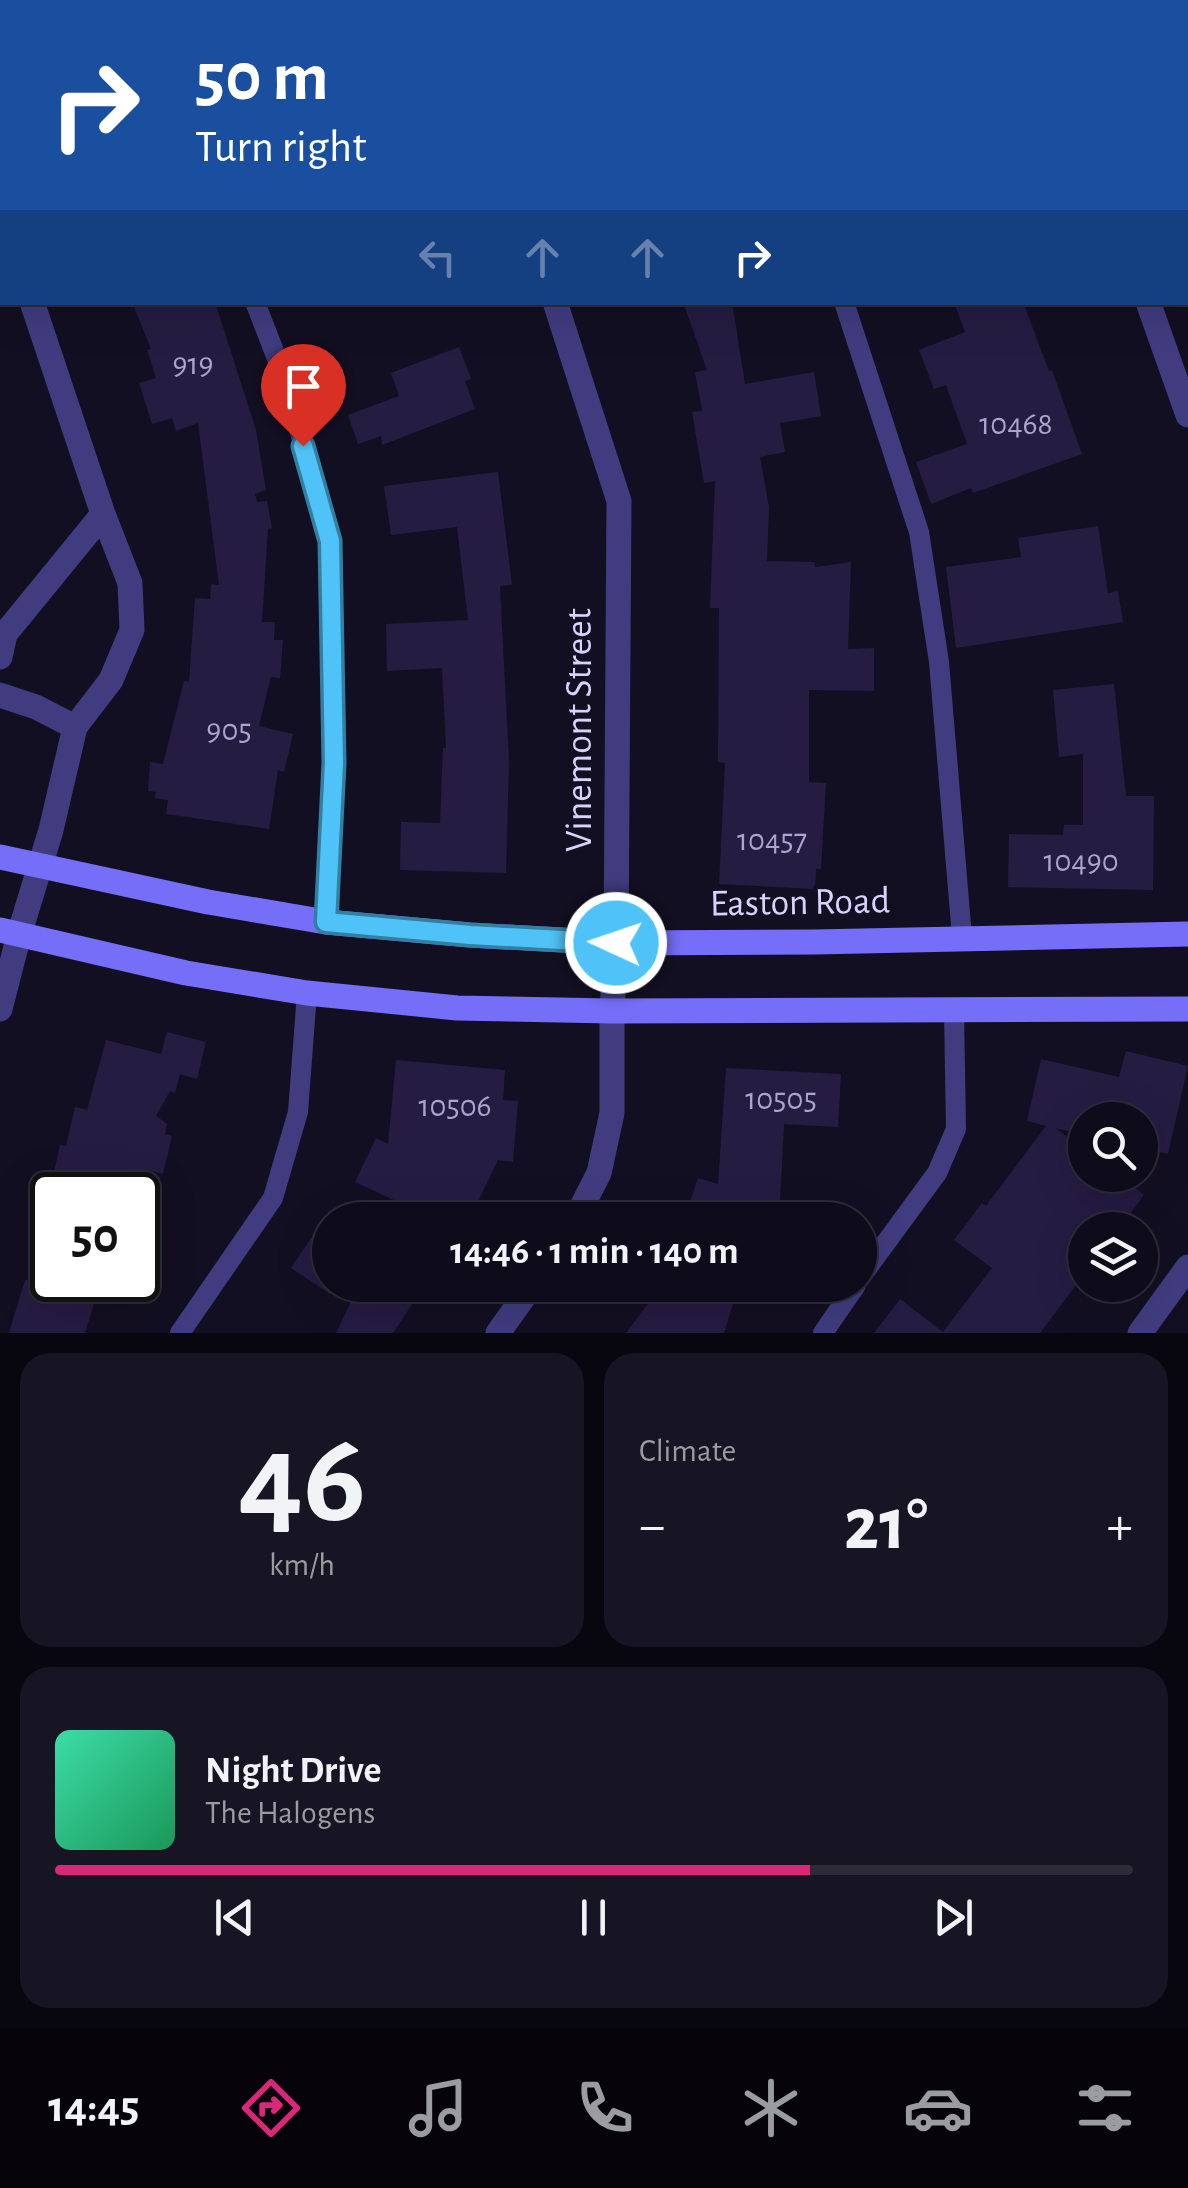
<!DOCTYPE html>
<meta charset="utf-8">
<style>
:root{--surface:#0e0b1a;--page:#171423;--text:#f1f3f6;--muted:#9b9ba2;--line:#2e2b39;--accent:#db2777}
body{margin:0;font-family:"Alegreya Sans",sans-serif;background:var(--page);color:var(--text);height:100vh;display:flex;flex-direction:column;font-size:38px;white-space:nowrap}
*{box-sizing:border-box;margin:0}
p{font-size:32px;color:var(--muted)}
.icon{flex:none;width:55px;height:55px;fill:none;stroke:currentColor;stroke-width:2;stroke-linecap:round;stroke-linejoin:round}
.map{position:relative;height:1333px;overflow:hidden}
.drawer{display:flex;flex-direction:column;gap:20px;padding:20px;background:#08060e;flex:1}
.drawer>*{flex:none}
.guide{position:absolute;left:0px;top:0px;width:1190px;height:305px;box-shadow:0 10px 40px #0002,0 0 0 2px var(--line);background:#1a4fa0;color:#fff;overflow:hidden}
.fabs{position:absolute;left:1068px;top:1102px;display:grid;gap:20px}
.fabs a{display:grid;place-items:center;width:90px;height:90px;border-radius:50%;background:var(--surface);box-shadow:0 10px 40px #0002,0 0 0 2px var(--line);font-size:50px}
.speed{position:absolute;left:30px;top:1172px;display:flex;gap:20px;font-size:50px;font-weight:700;text-align:center}
.speed>*{display:grid;place-content:center;width:130px;height:130px;border-radius:50%;background:var(--surface);box-shadow:0 10px 40px #0002,0 0 0 2px var(--line);line-height:1}
.speed .limit{border:5px solid #111;border-radius:15px;background:#fff;color:#111}
.pin{position:absolute;display:grid;place-items:center;width:85px;height:85px;color:#fff;margin:-102px -42px;border-radius:50% 50% 50% 0;rotate:-45deg;box-shadow:0 0 10px #0007}
.pin .icon{rotate:45deg}
.me{position:absolute;width:110px;margin:-55px;rotate:273deg;stroke-linejoin:round;filter:drop-shadow(0 0 8px #0008)}
.turn{display:flex;align-items:center;gap:35px;height:210px;padding:0 30px;font-size:45px}
.turn .icon{width:130px;height:130px;stroke-width:2.5}
.turn b{display:block;font-size:70px;line-height:85px}
.lanes{display:flex;align-items:center;height:95px;padding:0 30px;background:#0003;justify-content:center;gap:50px;direction:ltr}
.lanes .off{opacity:.35}
.big{font-size:75px;font-weight:600;line-height:1.1}
.drawer .widget{flex:1;display:flex;flex-direction:column;justify-content:center;gap:15px;min-width:0;padding:0 35px;border-radius:30px;background:var(--page)}
.drawer .dial{align-items:center;gap:0}
.dial b{font-size:130px;line-height:1}
.song{display:flex;align-items:center;gap:30px}
.cover{width:120px;height:120px;border-radius:15px;background:linear-gradient(135deg,hsl(160 70% 55%),hsl(150 70% 35%))}
.played{height:10px;border-radius:5px;background:linear-gradient(90deg,var(--accent) 70%,var(--line) 70%)}
.keys{display:flex;justify-content:space-around;direction:ltr}
.heat{display:flex;justify-content:space-between;align-items:center;font-size:55px;direction:ltr}
.drawer .tiles{flex:1;display:grid;gap:20px;grid-template-columns:1fr 1fr}
.widget:last-child{grid-column:span 2}
.trip{position:absolute;left:312px;top:1202px;width:565px;height:100px;border-radius:50px;background:var(--surface);box-shadow:0 10px 40px #0002,0 0 0 2px var(--line);font-weight:600;line-height:100px;text-align:center}
.menu{display:flex;height:160px;justify-content:space-around;align-items:center;background:#06040a;color:var(--muted)}
.menu .icon{width:70px;height:70px}
.menu .on{color:var(--accent)}
.menu b{font-size:45px;color:var(--text)}
.map>svg:first-child{display:block}
.building{fill:#251c42}
.lines{fill:none;stroke-linecap:round;stroke-linejoin:round}
.service{stroke:#403c7f;stroke-width:20}
.minor{stroke:#403c7f;stroke-width:25}
.secondary{stroke:#756ef8;stroke-width:25}
.route-casing{stroke:#337fa1;stroke-width:25}
.route{stroke:#4fc3f7;stroke-width:18}
.labels{text-anchor:middle;dominant-baseline:central;stroke-width:10;stroke-linejoin:round;paint-order:stroke}
.number-label{font-size:32px;fill:#aba4ce}
.street-label{font-size:38px;fill:#d8d2fd;stroke:#130f22}
</style>
<div class="map">
<svg width="1188" height="1333" viewBox="0 0 1188 1333">
<rect width="100%" height="100%" fill="#130f22"/>
<path class="building" d="M132 302H215L256 430 266 490 255 494 257 502 267 501 272 528 268 529 262 622H275L274 640H283L280 678 271 677 259 726 293 734 284 772 278 770 269 829 166 814 168 800 155 798 156 792 148 791 150 762 163 764 184 681 189 682 195 598 210 599 211 584 219 585 198 423 176 431 172 418 152 424 139 383 156 378 147 350 151 349Z
M683 302H732L745 384 814 372 821 416 780 423 785 452 760 457 769 507 767 561 814 562 815 567 851 562 848 649 874 648V691L809 690V782L826 783 821 869H816L815 889 719 884 725 763 718 762 719 608H710L715 481 704 483 692 412 702 411 695 372 707 370Z
M954 302H1023L1049 371 1052 370 1082 454 973 493 971 488 931 504 916 462 967 444 946 385 934 389 919 350 965 332Z
M459 347 471 379 465 381 475 409 382 445 381 436 358 444 348 415 399 396 391 373Z
M498 472 512 585 500 586 509 762 506 873 400 870 401 822 440 823 443 748H446L442 668 387 671 386 624 468 620 457 527 391 535 384 486Z
M1098 526 1108 593 1118 591 1123 622 956 648 946 567 1021 557 1018 538Z
M1114 684 1126 796H1154L1153 890 1008 887 1009 834 1063 835 1064 825H1083V754L1059 757 1053 690Z
M167 1032 206 1042 197 1079 180 1074 175 1093 170 1091 156 1116 167 1124 165 1134 172 1136 163 1174 148 1170 143 1195H49L60 1145 66 1146 75 1107 87 1110 106 1040 161 1054Z
M1126 1051 1188 1066 1168 1154 1140 1148V1120H1085V1135L1055 1128 1085 1150V1175H1118L1144 1195 1118 1230H1085V1273L1040 1333H874L900 1299 943 1332 992 1268 954 1240 982 1203 986 1206 1046 1126 1027 1121 1041 1059 1119 1077Z
M396 1060 505 1070 503 1100 518 1101 513 1162 498 1160 469 1220H389L398 1202 355 1182 376 1138 388 1144Z
M726 1068 841 1074 838 1127 784 1124 779 1220H684L698 1178 718 1184Z
M330 1210V1294L291 1268Z
M25 1280H101L85 1333H9Z
M359 1285H425L393 1333H336Z
M662 1285H739L724 1333H626Z"/>
<g class="lines">
<path class="service" d="M192 0V2
M766 0V2
M255 302 286 382 330 541 335 763 326 922
M844 302 919 532 939 662 962 937
M860 1278 937 1173 956 1129 954 1011
M180 1333 273 1198 298 1112 307 993
M823 1333 856 1285"/>
<path class="minor" d="M475 0V2
M1042 0 1043 2
M0 192 2 194
M0 243 2 246
M555 302 619 501 616 943 612 1011V1113L599 1173 575 1220
M1148 302 1188 415
M0 657 5 634 103 514
M0 695 36 707 75 727
M0 1009 19 935 51 830 75 727 111 680 132 630 130 583 103 514 32 302
M498 1333 532 1285
M1140 1333 1188 1267"/>
<path class="secondary" d="M0 857 208 902 326 922 470 935 616 943 814 942 1188 934
M0 930 186 973 307 993 457 1008 612 1011 1188 1009"/>
</g>
<g class="lines">
<g class="route-casing">
<path id="route" d="M303 446 330 541 334 763 326 922 470 935 616 943"/>
</g>
<use href="#route" class="route"/>
</g>
<g class="labels">
<g class="number-label">
<text x="193" y="364">919</text>
<text x="1016" y="424">10468</text>
<text x="229" y="730">905</text>
<text x="772" y="840">10457</text>
<text x="1081" y="861">10490</text>
<text x="781" y="1099">10505</text>
<text x="455" y="1106">10506</text>
</g>
<g class="street-label">
<text transform="translate(580 730) rotate(-90)">Vinemont Street</text>
<text transform="translate(800 903) rotate(-1)">Easton Road</text>
</g>
</g>
</svg>
<div class="fabs">
<a><svg class="icon" aria-label="search" viewBox="0 0 24 24"><circle cx="10" cy="10" r="6"/><path d="M15 15l6 6"/></svg></a>
<a><svg class="icon" aria-label="layers" viewBox="0 0 24 24"><path d="M12 4l9 5-9 5-9-5zM3 14l9 5 9-5"/></svg></a>
</div>
<div class="speed"><div class="limit">50</div></div>
<div class="pin" style="left:303px;top:446px;background:#d93025"><svg class="icon" aria-label="arrive" viewBox="0 0 24 24"><path d="M6 21V4h12l-3 4 3 4H6"/></svg></div>
<svg class="me" style="left:616px;top:943px" viewBox="-20 -20 40 40"><circle r="17" fill="#4fc3f7" stroke="#fff" stroke-width="3"/><path d="M0-11L8 9 0 5-8 9z" fill="#fff"/></svg>
<div class="trip">14:46 · 1 min · 140 m</div>
<div class="guide">
<div class="turn"><svg class="icon" aria-label="right" viewBox="0 0 24 24"><path d="M7 20v-9h11M14 6l5 5-5 5"/></svg><div><b>50 m</b>Turn right</div></div>
<div class="lanes"><svg class="icon off" aria-label="left" viewBox="0 0 24 24"><path d="M17 20v-9H6M10 6l-5 5 5 5"/></svg><svg class="icon off" aria-label="ahead" viewBox="0 0 24 24"><path d="M12 20V5M6 11l6-6 6 6"/></svg><svg class="icon off" aria-label="ahead" viewBox="0 0 24 24"><path d="M12 20V5M6 11l6-6 6 6"/></svg><svg class="icon" aria-label="right" viewBox="0 0 24 24"><path d="M7 20v-9h11M14 6l5 5-5 5"/></svg></div>
</div>
</div>
<section class="drawer">
<div class="tiles">
<div class="widget dial"><b>46</b><p>km/h</p></div>
<div class="widget"><p>Climate</p>
<div class="heat"><a>−</a><b class="big">21°</b><a>+</a></div>
</div>
<div class="widget">
<div class="song"><i class="cover"></i><div><b>Night Drive</b><p>The Halogens</p></div></div>
<div class="played"></div>
<div class="keys"><svg class="icon" aria-label="previous" viewBox="0 0 24 24"><path d="M18 5L8 12l10 7zM5 5v14"/></svg><svg class="icon" aria-label="pause" viewBox="0 0 24 24"><path d="M8 5v14M16 5v14"/></svg><svg class="icon" aria-label="next" viewBox="0 0 24 24"><path d="M6 5l10 7-10 7zM19 5v14"/></svg></div>
</div>
</div>
</section>
<nav class="menu">
<b>14:45</b>
<svg class="icon on" aria-label="directions" viewBox="0 0 24 24"><path d="M12 3l9 9-9 9-9-9zM9 14v-3h6M13 9l2 2-2 2"/></svg>
<svg class="icon" aria-label="music" viewBox="0 0 24 24"><path d="M9 18V5l10-2v13"/><circle cx="6" cy="18" r="3"/><circle cx="16" cy="16" r="3"/></svg>
<svg class="icon" aria-label="phone" viewBox="0 0 24 24"><path d="M5 4h4l2 5-3 2q2 4 5 5l2-3 5 2v4C11 20 4 13 5 4z"/></svg>
<svg class="icon" aria-label="climate" viewBox="0 0 24 24"><path d="M12 3v18M4 7l16 10M4 17L20 7"/></svg>
<svg class="icon" aria-label="car" viewBox="0 0 24 24"><path d="M5 17H2v-5l4-1 3-4h7l3 4 3 1v5h-3M9 17h6M6 11h13"/><circle cx="7" cy="17" r="2"/><circle cx="17" cy="17" r="2"/></svg>
<svg class="icon" aria-label="filters" viewBox="0 0 24 24"><path d="M4 7h16M4 17h16"/><circle cx="9" cy="7" r="2"/><circle cx="15" cy="17" r="2"/></svg>
</nav>
